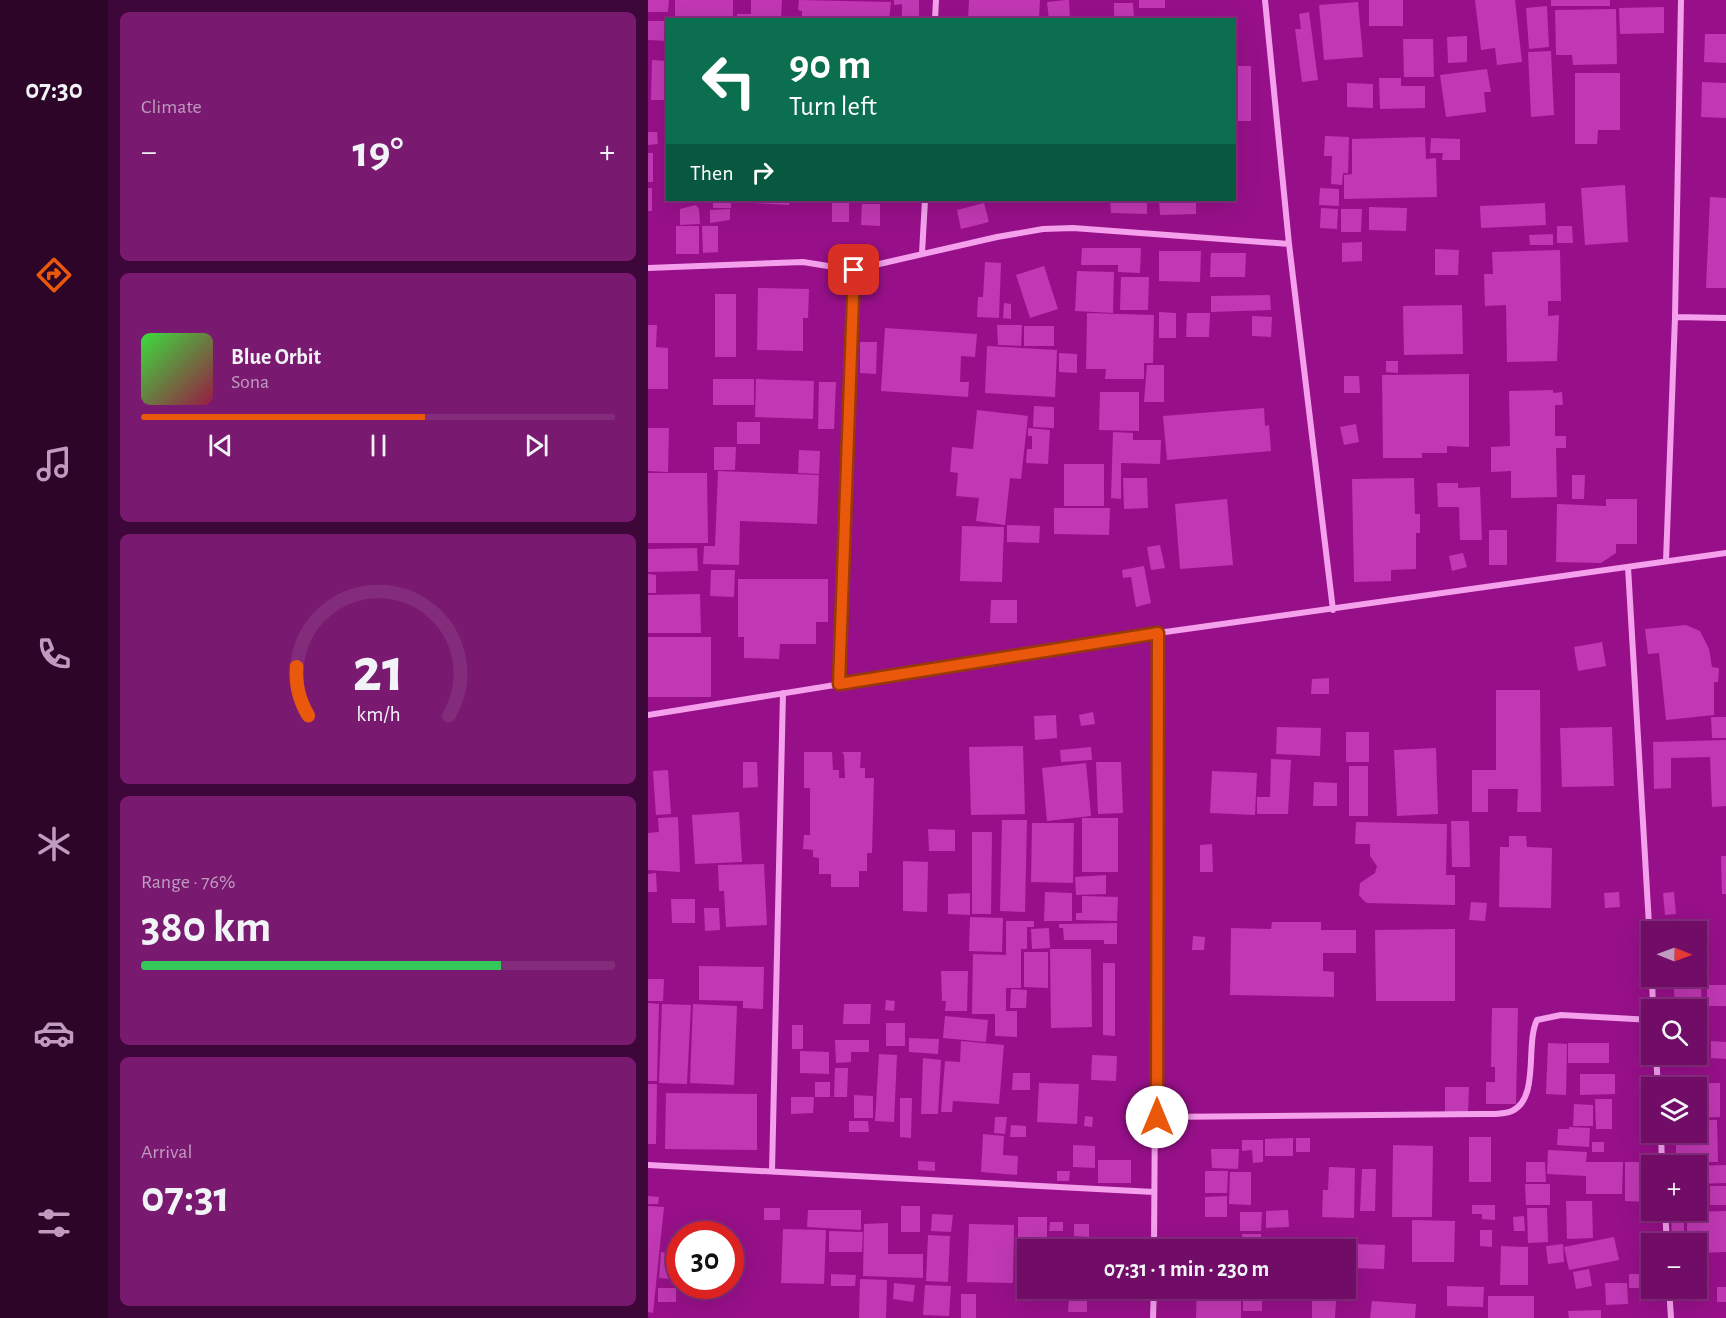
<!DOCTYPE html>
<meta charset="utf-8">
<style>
:root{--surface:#710c67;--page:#791a70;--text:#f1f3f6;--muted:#c09bc0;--line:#832c7b;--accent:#ea580c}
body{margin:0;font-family:"Alegreya Sans",sans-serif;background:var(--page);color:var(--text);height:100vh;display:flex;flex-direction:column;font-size:22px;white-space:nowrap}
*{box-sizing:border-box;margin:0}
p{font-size:20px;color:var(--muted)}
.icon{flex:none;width:33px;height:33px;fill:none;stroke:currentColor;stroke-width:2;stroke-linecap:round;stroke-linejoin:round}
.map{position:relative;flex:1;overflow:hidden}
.details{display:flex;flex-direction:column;gap:12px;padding:12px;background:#3e0739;width:540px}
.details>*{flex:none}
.top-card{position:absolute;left:18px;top:18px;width:570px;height:183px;border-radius:0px;box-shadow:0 6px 24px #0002,0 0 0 2px var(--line);background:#0b6e4f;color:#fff;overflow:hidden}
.needle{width:39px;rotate:91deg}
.fabs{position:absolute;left:993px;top:921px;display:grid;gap:12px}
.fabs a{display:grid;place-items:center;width:66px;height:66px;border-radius:0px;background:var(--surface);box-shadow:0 6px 24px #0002,0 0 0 2px var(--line);font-size:30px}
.speed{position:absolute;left:18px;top:1221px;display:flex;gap:12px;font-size:30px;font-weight:700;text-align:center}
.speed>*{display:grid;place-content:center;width:78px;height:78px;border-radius:50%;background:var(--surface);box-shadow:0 6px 24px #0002,0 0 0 2px var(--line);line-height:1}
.speed .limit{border:9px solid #d22;background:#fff;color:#111}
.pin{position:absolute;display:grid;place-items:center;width:51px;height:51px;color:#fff;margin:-26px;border-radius:12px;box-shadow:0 3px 9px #0006}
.me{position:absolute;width:66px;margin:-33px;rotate:0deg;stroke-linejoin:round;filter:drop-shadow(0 0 4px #0008)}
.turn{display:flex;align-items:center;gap:21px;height:126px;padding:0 24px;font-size:27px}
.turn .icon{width:78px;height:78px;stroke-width:2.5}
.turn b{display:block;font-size:42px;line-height:51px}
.then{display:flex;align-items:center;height:57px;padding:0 24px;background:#0003;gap:12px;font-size:22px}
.big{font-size:45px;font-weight:700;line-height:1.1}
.details .card{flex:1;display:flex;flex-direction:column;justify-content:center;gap:9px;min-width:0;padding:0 21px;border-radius:9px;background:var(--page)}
.details .dial{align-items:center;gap:0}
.dial svg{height:156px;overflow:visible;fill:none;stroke:var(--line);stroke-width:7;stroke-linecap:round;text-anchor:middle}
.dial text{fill:var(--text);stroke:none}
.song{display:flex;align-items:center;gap:18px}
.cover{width:72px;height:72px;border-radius:9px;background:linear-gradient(135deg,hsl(120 70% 55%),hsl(340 70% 35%))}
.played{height:6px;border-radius:3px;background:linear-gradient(90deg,var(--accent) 60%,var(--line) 60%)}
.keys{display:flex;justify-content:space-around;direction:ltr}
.heat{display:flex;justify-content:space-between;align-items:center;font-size:33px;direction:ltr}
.charge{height:9px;border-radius:4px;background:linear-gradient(90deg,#34c759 76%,var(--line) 0)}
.trip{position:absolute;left:369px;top:1239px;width:339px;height:60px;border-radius:0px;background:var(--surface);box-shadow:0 6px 24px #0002,0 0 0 2px var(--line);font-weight:700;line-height:60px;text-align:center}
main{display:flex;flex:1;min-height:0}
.tabs{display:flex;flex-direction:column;width:108px;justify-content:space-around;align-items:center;background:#2d0529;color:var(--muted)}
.tabs .icon{width:42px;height:42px}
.tabs .current{color:var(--accent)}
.tabs b{font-size:27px;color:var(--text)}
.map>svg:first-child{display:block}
.building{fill:#c038b3}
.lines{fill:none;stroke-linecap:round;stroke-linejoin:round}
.minor{stroke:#f4a0ed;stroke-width:6}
.route-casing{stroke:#983908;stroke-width:15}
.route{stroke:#ea580c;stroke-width:10}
</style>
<main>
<nav class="tabs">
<b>07:30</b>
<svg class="icon current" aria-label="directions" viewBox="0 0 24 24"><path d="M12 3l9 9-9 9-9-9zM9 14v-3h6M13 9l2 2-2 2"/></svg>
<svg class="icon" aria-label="music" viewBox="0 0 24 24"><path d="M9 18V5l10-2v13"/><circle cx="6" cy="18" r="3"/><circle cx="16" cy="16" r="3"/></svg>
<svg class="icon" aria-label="phone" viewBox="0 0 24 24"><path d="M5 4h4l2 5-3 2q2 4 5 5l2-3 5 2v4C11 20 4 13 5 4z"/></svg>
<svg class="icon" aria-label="climate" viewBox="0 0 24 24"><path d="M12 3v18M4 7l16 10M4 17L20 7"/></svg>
<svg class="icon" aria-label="car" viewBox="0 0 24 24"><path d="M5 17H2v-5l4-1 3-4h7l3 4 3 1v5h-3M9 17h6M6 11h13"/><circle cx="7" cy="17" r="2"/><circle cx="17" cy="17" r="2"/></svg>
<svg class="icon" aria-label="filters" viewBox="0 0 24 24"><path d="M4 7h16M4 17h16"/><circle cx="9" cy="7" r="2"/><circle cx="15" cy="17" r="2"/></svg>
</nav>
<section class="details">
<div class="card"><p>Climate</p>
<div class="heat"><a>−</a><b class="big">19°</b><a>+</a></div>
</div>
<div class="card">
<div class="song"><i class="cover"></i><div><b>Blue Orbit</b><p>Sona</p></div></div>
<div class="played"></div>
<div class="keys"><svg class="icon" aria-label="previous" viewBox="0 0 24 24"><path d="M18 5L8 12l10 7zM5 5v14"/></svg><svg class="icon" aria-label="pause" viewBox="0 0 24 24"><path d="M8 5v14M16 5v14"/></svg><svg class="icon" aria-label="next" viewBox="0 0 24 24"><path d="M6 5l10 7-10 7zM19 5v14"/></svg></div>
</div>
<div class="card dial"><svg viewBox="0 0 100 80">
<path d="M14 69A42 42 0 1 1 86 69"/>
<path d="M14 69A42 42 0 0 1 8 44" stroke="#ea580c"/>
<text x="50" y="56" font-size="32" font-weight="700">21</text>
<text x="50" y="72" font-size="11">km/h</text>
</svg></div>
<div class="card"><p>Range · 76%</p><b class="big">380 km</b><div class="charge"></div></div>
<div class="card"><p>Arrival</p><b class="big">07:31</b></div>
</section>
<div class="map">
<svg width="1078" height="1318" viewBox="0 0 1078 1318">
<rect width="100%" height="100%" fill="#971089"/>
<path class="building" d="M0 0H21L20 12H0Z
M27 0H85V20H27Z
M103 0H134L133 19 89 20V14H103Z
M151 0 243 2 241 20H154V11L150 10Z
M246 0H271V20H254V4L246 5Z
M321 0H392L391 20H320Z
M418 0H421L422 20H401L399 2Z
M491 0H517V8H491Z
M721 0H755V26H721Z
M827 0H867L874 62 849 65 847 48 833 50Z
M903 0H962V6H903Z
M710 2 715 57 676 60 671 5Z
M466 3H485L486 17H466Z
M899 6 901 47 881 49 878 8Z
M1016 7V33L972 34 971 8Z
M968 9 969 64 925 65 924 55H908L907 10Z
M661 12 670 80 654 82 647 29H653L651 14Z
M0 21H20L19 41 0 40Z
M1057 34H1078V63L1056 62Z
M819 36V62L800 63 799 37Z
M755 39H785L786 77H756Z
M903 51 906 115 883 117 880 52Z
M4 60 20 61V100H3Z
M586 66H603V121H586Z
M839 69 843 92H836L838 112 798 117 792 75Z
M927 73H972V130H950L949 144H927Z
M731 78H753V86H777V108L732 109Z
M1054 82 1078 83V118L1053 117Z
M699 83 725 84V108L699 107Z
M0 132H9L10 144 0 145Z
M677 136 701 137 700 173H695L694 185 683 184 684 156H676Z
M777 137 778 159 788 158 789 197 696 199V175L704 174V139Z
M783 138 812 139V160H794L795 153H782Z
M0 153H5V182H0Z
M977 185 980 242 937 245 933 188Z
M0 188H4V211H0Z
M672 188 691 189V206L671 205Z
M1062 197 1078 198V288H1058Z
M65 200H83V208H65Z
M105 200H141V205L105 203Z
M184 200H201V222H184Z
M462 200H499V214L463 213Z
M511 200H548V214L512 215Z
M336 203 341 222 313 229 309 210Z
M897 203 898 225 833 228 832 206Z
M214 204H232V226L213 225Z
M48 205 51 209 52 224 32 225V209Z
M721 207 759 208 758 231 721 230Z
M673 208 690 209 689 229 672 228Z
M82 209V220L62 223V210Z
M693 209H714L713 232H693Z
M28 226H51V254H28Z
M54 226H70V252L55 253Z
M909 226H924L925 243H909Z
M905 234V245H882L881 235Z
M714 242V261L694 262V243Z
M434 248H493L492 273 470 272V265H433Z
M787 249 811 250 810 275H787Z
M912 250 913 301H900V316L911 315 909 361 859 362 858 305 837 306 836 274H845L844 252Z
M511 251H553L552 282 511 281Z
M563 253H598L597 277H562Z
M337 262 353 263 351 318 329 317 330 297H335Z
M396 266 410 309 382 318 368 275Z
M429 271 466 272 465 313 427 311Z
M473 277H501L500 310H472Z
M110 288 161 289 160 318H155V351L109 350Z
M67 294H88V357H67Z
M622 295 623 310 563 312V296Z
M356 303 363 304V319L355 318Z
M814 305 815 354 756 355 755 306Z
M511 312 528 313V338H511Z
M439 313 506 315 505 363H496V379H457L458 369H438Z
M539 313H562L561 337H538Z
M604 316 624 317 623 337 604 336Z
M0 325H9L8 347 20 348V389H0Z
M349 325H374L373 346 350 345Z
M376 326H406V346H376Z
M237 328 329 334 327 357 313 356 312 382H321L320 397 233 391Z
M212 342H229L228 374 212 373Z
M339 346 409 350 407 397 337 393Z
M411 353 429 354V373L411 372Z
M738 361H750V373L738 372Z
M499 365H516V402H496Z
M821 374V447L799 446V453H774V458H735L734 375Z
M696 376H711L712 393H696Z
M65 379H106V405H65Z
M108 379 166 381 165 419 107 417Z
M171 382H188L186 429H170Z
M905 390V393L914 392 915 405H907V436H918V448H908L909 497 863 498V471L843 472V447L862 446 861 391Z
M452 392H491V431L451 430Z
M386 406 406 407V428L385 427Z
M616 408 617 426 621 425 623 451 519 460 515 416Z
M329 410 380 416 373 479 362 478 357 525 328 521 331 498 308 496 310 473 302 472 304 447 325 449Z
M89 422H112V444H89Z
M708 424 711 442 696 445 692 427Z
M0 428H21L20 472 0 471Z
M380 428 402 430 400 464 378 463 379 449H384V436H380Z
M465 432 485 433V440H513L512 464 473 463V499L463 498Z
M66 447H88L87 470H66Z
M151 450 172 451 171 474 150 473Z
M416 464H456V506H416Z
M70 471 171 475 169 524 92 521 91 565 55 564 56 546H67Z
M0 473H59L60 543H0Z
M924 475H937L936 499H924Z
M475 478H499L500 508 476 509Z
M766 478 767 514H772V533H768V569L743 570V581L706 582 704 479Z
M789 483H810V488L832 487 834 540H812L811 507H790Z
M579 499 585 565 532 569 527 504Z
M958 499H989V544H968V553L953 563 908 562 909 504 958 506Z
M406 508H462L461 535 406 534Z
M359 525 392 526 391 543 359 542Z
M314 526 356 527 354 582 312 581Z
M841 530H859V565H841Z
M512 545 517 568 503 570 499 547Z
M49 548 50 571 0 572V549Z
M815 553 819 567 804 571 801 556Z
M496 566 503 603 488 607 483 577 475 578 474 570Z
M63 570H87L86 597 62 596Z
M0 574 8 575V593H0Z
M90 579H180V622H168V644H132L131 659 96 658V637H90Z
M52 594 53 633H0V595Z
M343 600H369V623H342Z
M1038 625 1052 631 1061 649 1064 667 1071 668 1070 682H1066V715L1018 720 1011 653 1000 654 997 629Z
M0 637H63V697H0Z
M954 642 958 666 930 671 926 647Z
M681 678V694H663L664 679Z
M848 690H892L893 812H869L870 789H840V812H824V770H848Z
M445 712 447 724 433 726 431 715Z
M408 715 409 738 387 740 386 716Z
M1063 717H1078V738H1064Z
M629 727 673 728 672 756 628 754Z
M964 727 966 786 914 787 912 728Z
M698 732H721V762H698Z
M1078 740V806L1064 807 1062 757 1023 758V788L1006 789 1005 742Z
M375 746 377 814 323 815 321 747Z
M443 747 444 760 413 762 412 750Z
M788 748 790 814 749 816 746 750Z
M156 752H184L185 770H191V778H197L196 755 194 752H213L212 768H217V778H226L224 853H219V871H211V887H183V874H171V858L165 857V850L155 849 156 835H162V788H156Z
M623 759 643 760 640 814H609V797H622Z
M95 762H109L110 787 95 788Z
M448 762H473L475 813 450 814Z
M438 763 443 816 399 821 394 768Z
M701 766H720V816H701Z
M20 770 23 814 8 815 5 771Z
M564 771 609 773 607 815 562 813Z
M666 782 689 783V806H665Z
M91 812 94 862 47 864 44 815Z
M30 817 32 872 0 870V833L11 832 10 818Z
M434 818H470V872H434Z
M354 820H379L377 912 352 911Z
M803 821H821L822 867H804Z
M708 822 799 824 798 875H807V905L719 903 715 900 711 895 712 883 727 873 729 866 722 856V844H707Z
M384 823H426L425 883 383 882Z
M280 829 307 830V851H281Z
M324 832H344L343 914H324Z
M861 836H878L879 847 904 848 903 908 851 907 852 847H861Z
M564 844 565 872H552V845Z
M1073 856H1078V894H1074Z
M255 861 280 862 279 912 255 911Z
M116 864 119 925 78 927 76 891H71L70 865Z
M8 873 9 892H0V874Z
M458 875V894L428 895 427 877Z
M397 892 424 893V921H396Z
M971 892 972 907 957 908 956 893Z
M1026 892 1028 914 1017 915 1015 893Z
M322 893V915L300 914V894Z
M434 896 470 897 469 921 428 920V913H434Z
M23 899H47V923H24Z
M823 902 839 903 837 921 821 920Z
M56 908H71L72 930 57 931Z
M322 917 355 918 354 952 321 951Z
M358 921H386V927H379V949H373V988H358V1011H369V1037L347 1036V1014H324L325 954 358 955Z
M624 922H673V930H708V953H675V971L686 972V997L582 995 583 928 623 929Z
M469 923V944H456V940H416L415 928H411V924Z
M401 928 402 948 384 949 383 929Z
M807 929V1001H728L727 930Z
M545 936 557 937 556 950H544Z
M402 949H443L444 1027 403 1028Z
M376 952H400V988L376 987Z
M455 963H467V1036L455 1035Z
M51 966 116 967 115 1009 95 1008V1001L51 1000Z
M293 971H320L319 1011H297L298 1001H294Z
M0 979H16L15 1001H0Z
M1059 985H1078V1006H1059Z
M1053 986 1054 1013H1048V1010H1027L1026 987Z
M363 989 379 990 378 1008H362Z
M238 1000 247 1001 246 1011 237 1010Z
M0 1003 11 1004 9 1081H0Z
M14 1004 43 1005 39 1084 11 1083Z
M45 1004 89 1006 86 1085 42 1083Z
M196 1004H223L222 1024H195Z
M844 1008H870L868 1104H838V1082H847V1067H843Z
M297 1016 340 1020 338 1042 295 1038Z
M238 1023H257V1046H238Z
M144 1025H155V1049H144Z
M261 1038 291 1039 290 1054 261 1052Z
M187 1040H221V1052H203V1062L188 1063Z
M313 1041 356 1045 351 1104 305 1101 304 1112H293L297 1061 312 1062Z
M1063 1041 1078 1042V1059L1063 1058Z
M900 1043 919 1044 918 1095 898 1094Z
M920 1043H961V1063H920Z
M152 1051 181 1052V1074L152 1073Z
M231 1054 249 1055 246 1122 227 1121Z
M1023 1054H1048V1059H1023Z
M444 1055 469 1056 468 1081 443 1080Z
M275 1058 293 1060 290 1114H273Z
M187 1068H200L199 1097H186Z
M365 1073H382V1090H364Z
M932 1074H967V1094L932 1095Z
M167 1082H182V1097H167Z
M391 1083 431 1084 429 1124 389 1122Z
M1072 1083V1117L1048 1118V1088H1025V1084Z
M0 1084H9L8 1144H0Z
M797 1087H821L820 1112H797Z
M18 1093 109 1094V1150L17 1149Z
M206 1095 225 1096V1118H206Z
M143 1097H166L165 1113 143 1114Z
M252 1098H264L263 1138 252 1137Z
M947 1099H964V1129H948Z
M926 1104 945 1105V1126H925Z
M437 1116 445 1117 444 1127 436 1126Z
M347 1117H359L357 1134 346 1133Z
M1048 1120H1069L1070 1162H1028V1132H1048Z
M201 1121H220L221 1132H201Z
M363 1125 378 1126V1137H362Z
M921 1127 942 1128 941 1147 909 1145 910 1129H921Z
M335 1134 356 1136 355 1155 370 1156 369 1175 333 1172Z
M821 1137H843V1182H821Z
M645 1138V1156H617V1139Z
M648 1138H662V1152H648Z
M594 1140H615V1162L605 1163 604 1150 594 1151Z
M944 1142H956V1152H944Z
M425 1145 447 1146V1168L425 1167Z
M745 1145 785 1146 784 1217H744Z
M563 1149H591L590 1169 564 1168Z
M900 1150 939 1152 938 1162H975L974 1194H938V1176L899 1174Z
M450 1160H483V1183H450Z
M270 1161 287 1162V1171L270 1170Z
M878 1162H897L898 1182H878Z
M977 1162H1002V1202L977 1201Z
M1078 1165V1183L1048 1184V1166Z
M681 1167 707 1168 706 1218 674 1217 675 1190H680Z
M714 1169H728L727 1211H712Z
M409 1171H422L421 1181H409Z
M557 1171H580L579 1193H557Z
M582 1172H603V1205L581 1204Z
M877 1184H902V1205H878Z
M1062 1186H1078V1205H1062Z
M0 1196 11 1197 10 1204H0Z
M579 1196V1217H557V1197Z
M918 1201H944L945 1238 919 1239Z
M824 1205H847V1220L834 1219V1214H824Z
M0 1206 16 1207 5 1313 0 1312Z
M253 1206H272V1232H253Z
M116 1208H132V1220H116Z
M879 1208H899L900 1242 880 1243Z
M160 1210H213V1230L159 1227Z
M640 1210 641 1227 618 1228V1211Z
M1023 1210H1036V1244H1024Z
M1078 1211V1252L1048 1253V1244H1039V1212Z
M592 1212H614L613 1231H592Z
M284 1214 305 1215 303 1232 283 1231Z
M876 1216 877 1231H866L865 1217Z
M370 1217H399V1238H370Z
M764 1220 807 1221 806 1262H764Z
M402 1222H415V1231H401Z
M240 1223V1254H275V1278L215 1276 216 1224Z
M321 1224 366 1225 365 1283 319 1282Z
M426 1224H441V1237L426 1236Z
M40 1225 55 1227 54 1234H39Z
M135 1229 178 1230 176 1284 133 1283Z
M832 1230H844V1247L832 1246Z
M181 1231 215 1232 214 1252H181Z
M594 1234H613V1248H595Z
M280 1235 302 1236 300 1282 278 1281Z
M966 1237 971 1260 921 1270 916 1247Z
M677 1243 737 1245 736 1269 698 1268V1250H677Z
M915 1244 916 1262 900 1264 898 1246Z
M853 1246 880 1247V1285H852Z
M13 1252 19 1253 18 1261H24L22 1279 11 1278Z
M941 1269 944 1286 928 1289 925 1272Z
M183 1274 208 1275 207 1286H183Z
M981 1274H994V1288H981Z
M212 1279 239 1280 238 1318H211Z
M246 1283 267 1285 265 1302 245 1299Z
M957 1283H979L980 1304 958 1305Z
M277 1285 303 1286 301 1316 275 1315Z
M36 1286H51L50 1291 35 1290Z
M799 1286 836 1287 835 1307 799 1306Z
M1069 1287H1078V1302H1069Z
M10 1288H28V1302H10Z
M451 1288H472V1297L451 1296Z
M549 1288H593V1318H548Z
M595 1288H614V1311H595Z
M313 1294H328V1318H313Z
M840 1296H886V1318H840Z
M421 1297H439V1312H420Z
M664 1300 688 1301 687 1318H664Z
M724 1301 768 1304 767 1318H722Z
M953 1310V1318H921L920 1311Z"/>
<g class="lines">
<path class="minor" d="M617 0 641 244 685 610
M287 20 288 0
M274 253 277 200
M0 268 155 262 205 270 349 237 395 229 425 228 641 244
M1027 317 1078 318
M1018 561 1027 317 1033 0
M980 567 1004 976
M191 684 205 270
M0 715 510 633 1078 553
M1004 976 1005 1010
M1008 1054 1010 1088
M509 1117 832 1114C841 1114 855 1115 864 1111 892 1098 877 1044 889 1020L913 1015 1004 1020
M1013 1132 1014 1166
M0 1165 506 1192
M124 1171 135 693
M1017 1210 1019 1244
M506 1250 510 633
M1021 1288 1023 1318
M505 1318 506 1288"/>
</g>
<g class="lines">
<g class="route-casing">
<path id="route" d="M206 270 191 684 510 633 509 1117"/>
</g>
<use href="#route" class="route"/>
</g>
</svg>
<div class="fabs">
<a><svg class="needle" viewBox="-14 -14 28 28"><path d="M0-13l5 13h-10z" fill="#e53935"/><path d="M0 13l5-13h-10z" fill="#c09bc0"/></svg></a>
<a><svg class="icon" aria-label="search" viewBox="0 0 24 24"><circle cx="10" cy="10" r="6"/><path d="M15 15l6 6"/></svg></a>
<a><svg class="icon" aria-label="layers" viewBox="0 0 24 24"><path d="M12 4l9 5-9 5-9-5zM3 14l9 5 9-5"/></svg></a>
<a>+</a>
<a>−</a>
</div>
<div class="speed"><div class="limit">30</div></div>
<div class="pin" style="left:206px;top:270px;background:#d93025"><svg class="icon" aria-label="arrive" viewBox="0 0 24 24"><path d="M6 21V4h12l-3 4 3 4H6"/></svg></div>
<svg class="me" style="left:509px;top:1117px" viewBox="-20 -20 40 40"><circle r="19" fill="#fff"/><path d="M0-13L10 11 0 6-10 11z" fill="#ea580c"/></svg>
<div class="trip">07:31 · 1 min · 230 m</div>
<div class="top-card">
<div class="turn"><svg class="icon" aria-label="left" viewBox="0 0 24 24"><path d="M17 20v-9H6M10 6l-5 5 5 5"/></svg><div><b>90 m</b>Turn left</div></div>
<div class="then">Then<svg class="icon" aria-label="right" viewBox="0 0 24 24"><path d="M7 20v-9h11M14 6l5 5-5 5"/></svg></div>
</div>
</div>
</main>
